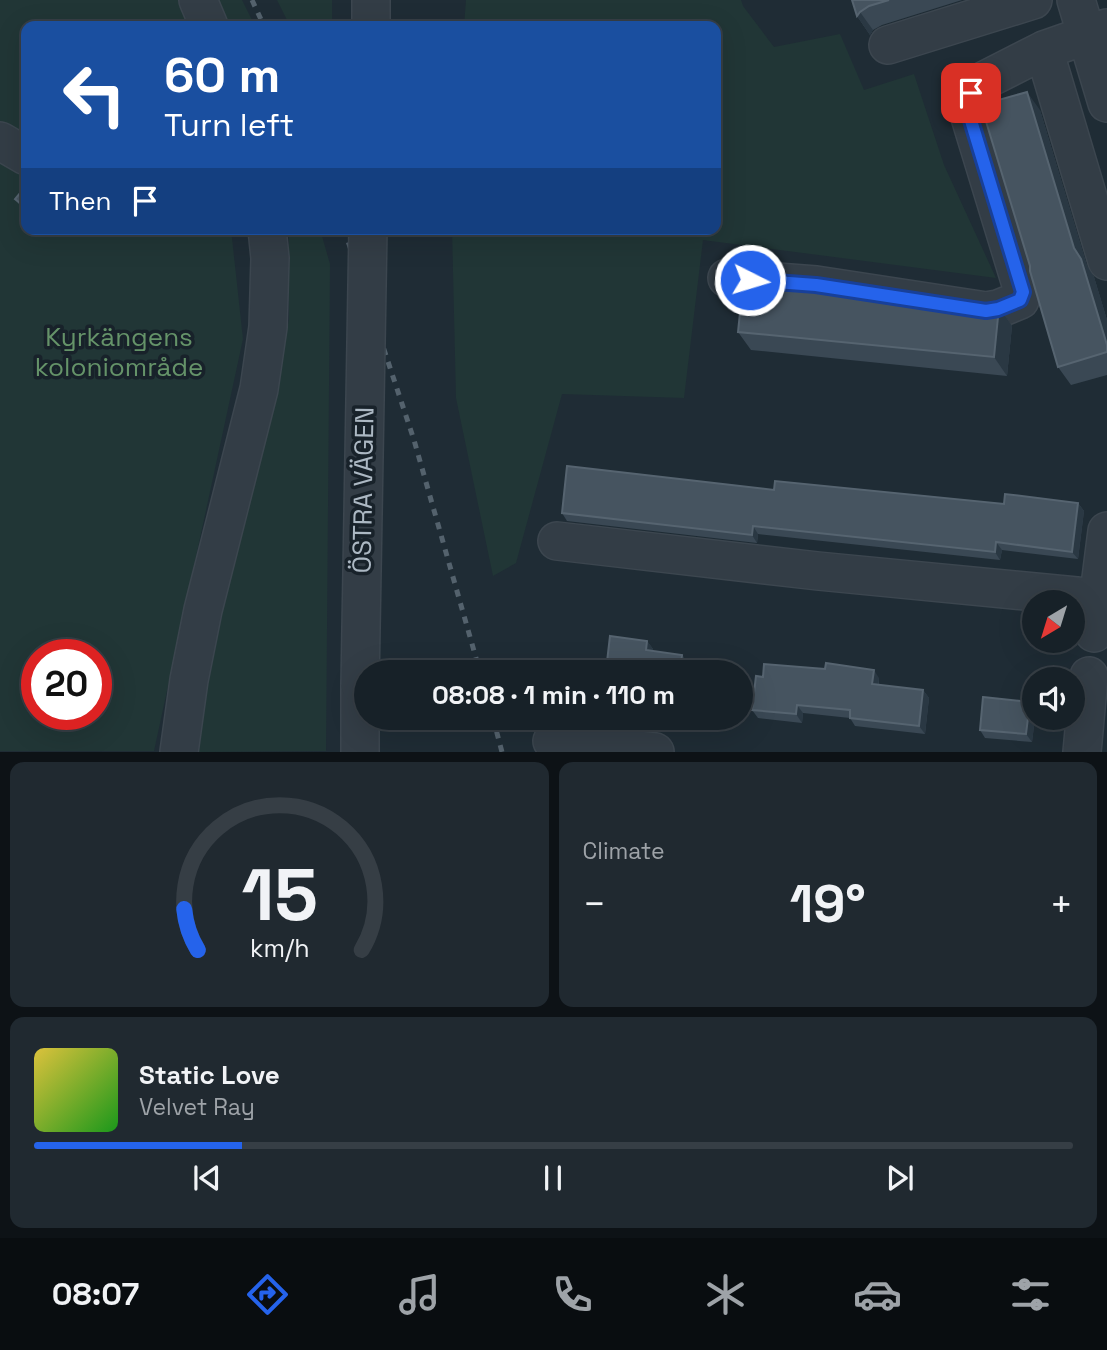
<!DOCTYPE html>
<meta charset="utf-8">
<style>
:root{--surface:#172128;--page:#202930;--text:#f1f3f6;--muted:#9ea3a8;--line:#363e45;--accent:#2563eb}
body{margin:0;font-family:"Space Grotesk",sans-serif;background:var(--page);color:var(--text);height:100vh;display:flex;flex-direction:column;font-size:26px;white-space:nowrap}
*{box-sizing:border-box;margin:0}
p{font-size:23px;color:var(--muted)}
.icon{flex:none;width:38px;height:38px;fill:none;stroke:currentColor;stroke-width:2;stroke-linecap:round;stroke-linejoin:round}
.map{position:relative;height:752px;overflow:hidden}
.drawer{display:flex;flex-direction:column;gap:10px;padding:10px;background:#0d1216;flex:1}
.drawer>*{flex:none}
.top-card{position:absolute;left:21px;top:21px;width:700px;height:214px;border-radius:14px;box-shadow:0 7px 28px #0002,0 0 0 2px var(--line);background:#1a4fa0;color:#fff;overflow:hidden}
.needle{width:46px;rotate:218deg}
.tools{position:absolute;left:1022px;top:590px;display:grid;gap:14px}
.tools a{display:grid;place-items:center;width:63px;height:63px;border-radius:50%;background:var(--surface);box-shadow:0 7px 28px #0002,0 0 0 2px var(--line);font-size:35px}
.speed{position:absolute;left:21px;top:639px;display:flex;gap:14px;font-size:35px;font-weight:700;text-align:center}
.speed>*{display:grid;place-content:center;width:91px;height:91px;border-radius:50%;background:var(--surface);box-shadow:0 7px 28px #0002,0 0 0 2px var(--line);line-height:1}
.speed .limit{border:10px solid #d22;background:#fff;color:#111}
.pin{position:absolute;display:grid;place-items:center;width:60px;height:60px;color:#fff;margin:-30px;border-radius:14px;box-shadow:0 4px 10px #0006}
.me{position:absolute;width:77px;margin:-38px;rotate:95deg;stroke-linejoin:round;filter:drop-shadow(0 0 5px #0008)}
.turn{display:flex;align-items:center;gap:24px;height:147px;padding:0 28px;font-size:32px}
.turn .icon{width:91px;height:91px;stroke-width:2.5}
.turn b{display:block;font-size:49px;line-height:60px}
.then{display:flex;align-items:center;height:66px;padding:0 28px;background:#0003;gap:14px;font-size:26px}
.big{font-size:52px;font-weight:700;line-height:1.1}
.drawer .card{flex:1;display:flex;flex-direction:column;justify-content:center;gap:10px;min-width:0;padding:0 24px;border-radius:14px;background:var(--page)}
.drawer .dial{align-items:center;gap:0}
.dial svg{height:182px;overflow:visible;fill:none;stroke:var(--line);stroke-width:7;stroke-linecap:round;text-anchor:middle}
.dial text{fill:var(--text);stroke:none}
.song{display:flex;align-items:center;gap:21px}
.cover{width:84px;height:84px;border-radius:10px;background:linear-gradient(135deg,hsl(50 70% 55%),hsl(120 70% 35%))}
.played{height:7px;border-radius:4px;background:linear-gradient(90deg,var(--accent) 20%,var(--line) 20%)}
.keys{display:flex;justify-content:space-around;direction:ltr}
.heat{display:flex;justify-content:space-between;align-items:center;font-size:38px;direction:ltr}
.drawer .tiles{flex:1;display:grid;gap:10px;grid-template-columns:1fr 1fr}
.card:last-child{grid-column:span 2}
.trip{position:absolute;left:354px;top:660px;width:399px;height:70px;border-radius:35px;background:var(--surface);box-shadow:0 7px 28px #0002,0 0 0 2px var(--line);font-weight:700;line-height:70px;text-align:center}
.tab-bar{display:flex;height:112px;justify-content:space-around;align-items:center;background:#090d10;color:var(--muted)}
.tab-bar .icon{width:49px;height:49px}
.tab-bar .active{color:var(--accent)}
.tab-bar b{font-size:32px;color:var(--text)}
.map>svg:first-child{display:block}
.green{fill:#213636;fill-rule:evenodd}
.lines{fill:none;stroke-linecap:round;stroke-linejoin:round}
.minor-casing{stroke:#3c464f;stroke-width:40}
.minor{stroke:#333d46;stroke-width:37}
.rail{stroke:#54626d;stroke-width:5;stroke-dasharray:7 7;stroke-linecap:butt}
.minor-bridge-casing{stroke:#3c464f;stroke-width:40;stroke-linecap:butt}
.minor-bridge{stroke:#333d46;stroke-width:37}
.wall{fill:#3a4854}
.shaded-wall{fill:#2a3843}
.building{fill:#465460;stroke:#566470;stroke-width:2}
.route-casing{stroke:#184099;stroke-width:18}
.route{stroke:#2563eb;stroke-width:12}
.labels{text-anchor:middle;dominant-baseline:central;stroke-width:7;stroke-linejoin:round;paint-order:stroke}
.park-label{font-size:26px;fill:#659369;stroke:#18222a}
.street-label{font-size:26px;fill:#acb8c3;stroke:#18222a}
</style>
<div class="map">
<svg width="1107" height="752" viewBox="0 0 1107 752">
<rect width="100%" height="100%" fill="#1f2c35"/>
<path class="green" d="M0 0H181L193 26H26V229H231L243 339 154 751H0ZM37 654H96V714H37Z
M210 0H242L255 26H221Z
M277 0H332V26H290Z
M466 0H741L743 6 774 47 840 34 864 90 914 74 944 165 996 278 703 240 684 398 562 394 516 563 493 576 456 398 452 229H716V26H464Z
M289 229H320L330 264 326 751 197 752 200 699 289 320Z"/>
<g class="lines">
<g class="minor-casing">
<path id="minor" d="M198 0 209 26
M1076 0 1107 103
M371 26V0
M888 45 1033 0
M1044 50 1107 261
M0 141 26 156
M727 278 816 285 986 311 998 309 1020 300 1023 291 966 104 971 93 983 81 1044 50 1107 28
M557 541 818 571 1097 598
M1094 633 1107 531
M552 741 655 752
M179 752 189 680 203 610 259 389 268 327 270 258 267 229
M360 752V685
M1082 752 1089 676"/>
</g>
<use href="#minor" class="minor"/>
<path class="rail" d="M252 0 264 26
M344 229 414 440 480 672
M493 718 502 752"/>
<g class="minor-bridge-casing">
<path id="minor-bridge" d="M360 685 368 229"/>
</g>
<use href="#minor-bridge" class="minor-bridge"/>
</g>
<path class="wall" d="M852 0H962L882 25 873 30 870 35 857 16Z
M1040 110 1087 266 1094 277 1107 320V375L1071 385 1058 367Z
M26 186V211L21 207 15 199Z
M999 307 1012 326 1007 376 751 350 738 332 970 313 988 311Z
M774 490 1004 504 1078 503 1084 511 1078 559 1002 550 1000 560 758 534 757 543 567 521 562 513Z
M647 641 653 649V651L682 655 688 663 686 672H624L613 670 607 662Z
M763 677 879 678V685L923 690 929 698 925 734 855 726 850 718 803 713 802 723 758 718 752 710Z
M1030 702 1034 708 1035 718 1032 742 985 738 980 730Z"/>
<path class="shaded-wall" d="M860 12 873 30 870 35 857 16Z
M1027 92 1040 110 1087 266 1094 277 1107 320V345L1074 248Z
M50 229H62L56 237Z
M999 307 1012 326 1007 376 994 357Z
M1078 503 1084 511 1078 559 1072 552Z
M753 526 758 534 757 543 752 535Z
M996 542 1002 550 1000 560 995 552Z
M647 641 653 649 652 658 646 650Z
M682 655 688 663 686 672H680Z
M874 670 879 678 878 692 872 684Z
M923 690 929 698 925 734 919 726Z
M1030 702 1034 708 1035 718 1032 742 1026 734Z
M797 705 803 713 802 723 796 714Z"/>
<path class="building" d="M852 0H889L869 6 860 12 857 16Z
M1027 92 1074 248 1081 259 1107 345V352L1058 367 1030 271V266L981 105Z
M26 186V208L15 199Z
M743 283 801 287 970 313 988 311 999 307 994 357 738 332Z
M567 466 774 490 775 481 1004 504 1005 494 1078 503 1072 552 996 542 995 552 753 526 752 535 562 513Z
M610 636 647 641 646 650 682 655 680 672H626L627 665 607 662Z
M826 663 874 670 872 684 923 690 919 726 850 718V710L797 705 796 714 752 710 756 676 763 677 764 664 825 669Z
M983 697 1030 702 1026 734 980 730Z"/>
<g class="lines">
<g class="route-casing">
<path id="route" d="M750 280 816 285 986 311 998 309 1020 300 1023 292 966 104 971 93"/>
</g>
<use href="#route" class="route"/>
</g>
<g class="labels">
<g class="park-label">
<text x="119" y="337">Kyrkängens<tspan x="119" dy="30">koloniområde</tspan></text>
</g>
<g class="street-label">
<text transform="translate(363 490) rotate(-89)">ÖSTRA VÄGEN</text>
</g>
</g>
</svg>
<div class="tools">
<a><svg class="needle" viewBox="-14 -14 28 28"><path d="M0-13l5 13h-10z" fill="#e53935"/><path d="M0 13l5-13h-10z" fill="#9ea3a8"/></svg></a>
<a><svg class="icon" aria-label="sound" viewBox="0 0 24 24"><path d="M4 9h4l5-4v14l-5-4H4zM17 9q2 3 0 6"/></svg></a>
</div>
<div class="speed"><div class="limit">20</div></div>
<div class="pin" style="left:971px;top:93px;background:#d93025"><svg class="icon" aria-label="arrive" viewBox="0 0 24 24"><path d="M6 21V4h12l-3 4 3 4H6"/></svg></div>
<svg class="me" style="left:750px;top:280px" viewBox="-20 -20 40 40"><circle r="17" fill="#2563eb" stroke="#fff" stroke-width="3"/><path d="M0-11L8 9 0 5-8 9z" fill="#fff"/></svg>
<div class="trip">08:08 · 1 min · 110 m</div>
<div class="top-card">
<div class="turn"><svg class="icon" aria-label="left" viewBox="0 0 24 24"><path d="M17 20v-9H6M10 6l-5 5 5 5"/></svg><div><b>60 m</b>Turn left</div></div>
<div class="then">Then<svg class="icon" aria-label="arrive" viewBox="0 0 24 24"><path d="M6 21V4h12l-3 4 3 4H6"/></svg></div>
</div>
</div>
<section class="drawer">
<div class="tiles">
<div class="card dial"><svg viewBox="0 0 100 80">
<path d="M14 69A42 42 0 1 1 86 69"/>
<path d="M14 69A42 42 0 0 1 8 51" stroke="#2563eb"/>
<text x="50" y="56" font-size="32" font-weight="700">15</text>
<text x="50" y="72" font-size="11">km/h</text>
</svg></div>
<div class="card"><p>Climate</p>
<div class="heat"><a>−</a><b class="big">19°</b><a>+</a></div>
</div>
<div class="card">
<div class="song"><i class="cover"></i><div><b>Static Love</b><p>Velvet Ray</p></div></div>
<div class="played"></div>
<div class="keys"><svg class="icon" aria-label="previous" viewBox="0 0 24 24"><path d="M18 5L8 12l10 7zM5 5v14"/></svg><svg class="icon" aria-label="pause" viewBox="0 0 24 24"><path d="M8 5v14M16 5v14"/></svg><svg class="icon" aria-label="next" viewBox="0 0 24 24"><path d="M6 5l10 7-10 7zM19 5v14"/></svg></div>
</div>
</div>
</section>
<nav class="tab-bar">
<b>08:07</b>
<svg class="icon active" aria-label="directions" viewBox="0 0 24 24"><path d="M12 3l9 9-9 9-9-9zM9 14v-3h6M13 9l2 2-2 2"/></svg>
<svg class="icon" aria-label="music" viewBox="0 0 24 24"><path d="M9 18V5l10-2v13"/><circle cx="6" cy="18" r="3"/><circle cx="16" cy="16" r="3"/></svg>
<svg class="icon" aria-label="phone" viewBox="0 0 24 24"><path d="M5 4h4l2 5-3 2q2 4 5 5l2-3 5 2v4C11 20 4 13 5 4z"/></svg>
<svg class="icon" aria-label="climate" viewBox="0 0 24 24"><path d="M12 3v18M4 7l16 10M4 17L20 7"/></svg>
<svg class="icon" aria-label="car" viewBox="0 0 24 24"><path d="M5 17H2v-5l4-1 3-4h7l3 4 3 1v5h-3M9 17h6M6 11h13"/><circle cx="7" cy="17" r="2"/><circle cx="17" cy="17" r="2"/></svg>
<svg class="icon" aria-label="filters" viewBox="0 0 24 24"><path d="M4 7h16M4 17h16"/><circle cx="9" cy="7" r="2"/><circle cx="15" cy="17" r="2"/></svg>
</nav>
